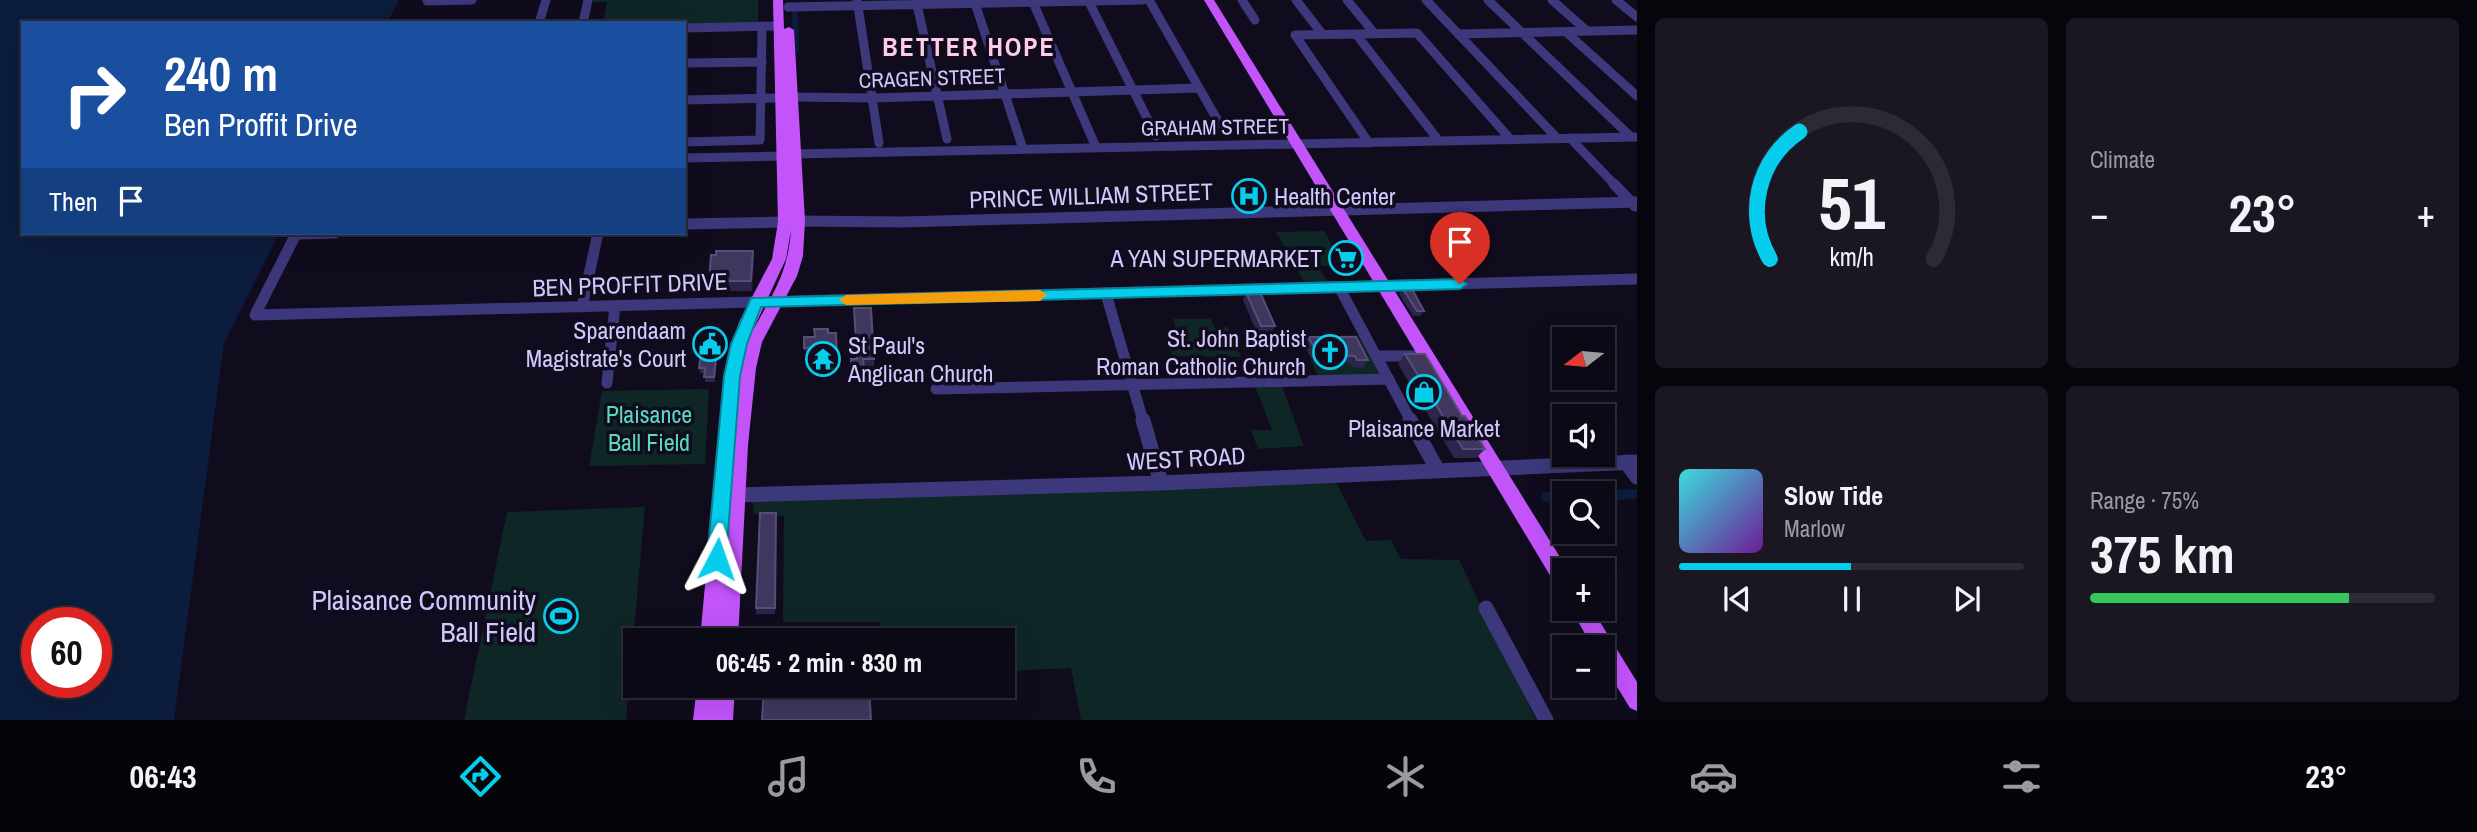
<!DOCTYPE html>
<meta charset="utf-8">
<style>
:root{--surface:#0c0916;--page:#1a1723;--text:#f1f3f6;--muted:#9a9aa1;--line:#2c2a35;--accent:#07cdec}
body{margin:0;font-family:"Archivo Narrow",sans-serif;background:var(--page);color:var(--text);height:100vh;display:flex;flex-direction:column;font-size:26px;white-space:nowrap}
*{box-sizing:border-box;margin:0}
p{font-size:23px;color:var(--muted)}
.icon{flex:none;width:38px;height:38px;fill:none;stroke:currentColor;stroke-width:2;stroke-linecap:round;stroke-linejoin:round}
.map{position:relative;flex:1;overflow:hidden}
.side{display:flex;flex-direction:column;gap:18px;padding:18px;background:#07050c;width:840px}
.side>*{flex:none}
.banner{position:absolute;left:21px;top:21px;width:665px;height:214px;border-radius:0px;box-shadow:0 7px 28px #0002,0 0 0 2px var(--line);background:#1a4fa0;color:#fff;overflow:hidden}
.needle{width:46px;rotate:254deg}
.tools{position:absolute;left:1552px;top:327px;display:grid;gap:14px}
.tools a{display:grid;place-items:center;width:63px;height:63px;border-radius:0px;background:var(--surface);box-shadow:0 7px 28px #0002,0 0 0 2px var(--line);font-size:35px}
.speed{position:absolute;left:21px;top:607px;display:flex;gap:14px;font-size:35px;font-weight:700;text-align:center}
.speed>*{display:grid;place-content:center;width:91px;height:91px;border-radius:50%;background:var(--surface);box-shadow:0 7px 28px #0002,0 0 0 2px var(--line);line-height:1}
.speed .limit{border:10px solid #d22;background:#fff;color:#111}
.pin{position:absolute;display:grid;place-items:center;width:60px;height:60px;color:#fff;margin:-72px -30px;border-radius:50% 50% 50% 0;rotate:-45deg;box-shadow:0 0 7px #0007}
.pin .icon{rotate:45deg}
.me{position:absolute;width:77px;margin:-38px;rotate:4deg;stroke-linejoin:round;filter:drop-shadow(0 0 5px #0008)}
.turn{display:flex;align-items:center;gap:24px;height:147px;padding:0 28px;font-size:32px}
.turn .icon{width:91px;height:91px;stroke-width:2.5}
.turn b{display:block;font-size:49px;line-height:60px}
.then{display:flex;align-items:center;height:66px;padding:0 28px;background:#0003;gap:14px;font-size:26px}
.big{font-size:52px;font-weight:700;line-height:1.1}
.side .widget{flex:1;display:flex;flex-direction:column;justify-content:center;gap:10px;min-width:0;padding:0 24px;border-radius:10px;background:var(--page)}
.side .dial{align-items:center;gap:0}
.dial svg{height:182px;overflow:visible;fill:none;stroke:var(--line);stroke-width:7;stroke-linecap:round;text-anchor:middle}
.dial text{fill:var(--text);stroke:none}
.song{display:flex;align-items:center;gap:21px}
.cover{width:84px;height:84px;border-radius:10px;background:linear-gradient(135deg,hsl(180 70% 55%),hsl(280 70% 35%))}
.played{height:7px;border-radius:4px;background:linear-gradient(90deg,var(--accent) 50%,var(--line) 50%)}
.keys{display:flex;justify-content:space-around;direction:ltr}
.heat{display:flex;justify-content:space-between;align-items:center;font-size:38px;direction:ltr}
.charge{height:10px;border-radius:5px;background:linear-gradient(90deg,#34c759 75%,var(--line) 0)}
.side .tiles{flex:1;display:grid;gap:18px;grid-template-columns:repeat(2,1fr)}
.trip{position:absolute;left:623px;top:628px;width:392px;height:70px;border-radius:0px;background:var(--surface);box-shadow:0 7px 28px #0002,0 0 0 2px var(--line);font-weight:700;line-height:70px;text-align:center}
.menu{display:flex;height:112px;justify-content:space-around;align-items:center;background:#050409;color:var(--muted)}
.menu .icon{width:49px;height:49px}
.menu .current{color:var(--accent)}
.menu b{font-size:32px;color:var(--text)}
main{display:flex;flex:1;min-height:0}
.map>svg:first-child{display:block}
.green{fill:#0f2627}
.water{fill:#0c1c3c;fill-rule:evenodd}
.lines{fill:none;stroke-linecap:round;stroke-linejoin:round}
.canal-far1{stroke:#0c1c3c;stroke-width:6}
.canal{stroke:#0c1c3c;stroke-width:10}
.minor-far2{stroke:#3d387b;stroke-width:9}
.minor-far1{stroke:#3d387b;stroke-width:11}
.minor{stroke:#3d387b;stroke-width:15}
.major{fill:#c254fa;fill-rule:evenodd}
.wall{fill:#2d254b}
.shaded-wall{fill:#1a1430}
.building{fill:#3f375e;stroke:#564e77;stroke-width:2}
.route{fill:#07cdec;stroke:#058599;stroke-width:2}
.slow{fill:#f59e0b}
.labels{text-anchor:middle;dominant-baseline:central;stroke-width:7;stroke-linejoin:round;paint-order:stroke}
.far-street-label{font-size:21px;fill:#d1c9fe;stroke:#100c1d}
.street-label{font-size:24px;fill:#d1c9fe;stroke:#100c1d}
.poi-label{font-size:24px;fill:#d1c9fe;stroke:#100c1d;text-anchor:end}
.park-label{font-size:24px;fill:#59dabf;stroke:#100c1d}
.far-district-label{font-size:26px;font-weight:bold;letter-spacing:2px;fill:#fecbe9;stroke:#100c1d}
.near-poi-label{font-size:28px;fill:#d1c9fe;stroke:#100c1d;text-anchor:end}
</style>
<main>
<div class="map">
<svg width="1637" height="720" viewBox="0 0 1637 720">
<rect width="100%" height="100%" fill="#100c1d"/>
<path class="green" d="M592 0H758V24L684 26V23H603L607 2H591Z
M1324 231 1342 264 1318 266 1328 282H1304L1276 232Z
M1173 319H1211L1215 328 1228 327 1241 357 1172 356 1166 336H1178Z
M1362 335 1384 376H1318L1310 359 1315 363H1350L1362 368 1303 344 1299 337Z
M1255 386H1282L1304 446 1258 449 1251 430H1272Z
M709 389 705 464 589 466 602 391Z
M1336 482 1366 541 1391 540 1401 559 1459 560 1536 720H1081L1071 668 1003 671V640H880L879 622H783L784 516 754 514 752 495Z
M645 507 626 720H464L507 512Z"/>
<path class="water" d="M0 0H399L387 23H23V233H279L224 343 174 720H0ZM37 623H96V682H37Z"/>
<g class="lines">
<path class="canal-far1" d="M795 12 796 50"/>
<path class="canal" d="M1603 495 1637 494
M1546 497 1564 496"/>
<path class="minor-far2" d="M857 0 879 143
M916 0 947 139
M974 0 1023 149
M1032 0 1095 145
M1088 0 1156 136
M1149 0 1222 128
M1242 0 1255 20
M1296 0 1323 35
M1347 0 1375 34
M1426 0 1558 139
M1488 0 1631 137
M1552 0 1587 31
M1616 0 1637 17
M427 1 472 0
M788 7 1143 0
M539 23 546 0
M583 23 588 0
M684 28 778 26
M1566 32 1637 96
M1356 34 1439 141
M1458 34 1637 30
M1295 35 1417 33 1511 140
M1295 35 1369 143
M684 63 762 62
M792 97 874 98 1199 88
M684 100 779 98
M1570 138 1616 186
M684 142 760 140 762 28
M794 154 1637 137
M684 158 783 156"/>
<path class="minor-far1" d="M1614 184 1635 206
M798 221 903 222 1637 202
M684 224 785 222
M335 233 296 234 255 315 1637 279
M1339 287 1411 421
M1106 294 1143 421
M582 307 598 233
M1376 356H1419
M607 383 615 306
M936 389 1389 379"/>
<path class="minor" d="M1143 420 1161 483
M1410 420 1437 469
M1626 462 1637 477
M737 495 1161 483 1637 462
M1486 608 1546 720"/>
<path class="major" d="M773 0H783L784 29 789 27 794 30 805 221 803 256 797 276 762 342 756 368 748 445 738 640H700L724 376 739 322 772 259 778 222ZM791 230C788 274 772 295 752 332L786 259Z
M1204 0H1214L1568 570H1564V590L1557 587Z
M1571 609H1592L1637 682V711L1630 708 1603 664V648H1593Z
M697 686H735L733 720H693Z"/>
</g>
<path class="wall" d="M754 261 752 291H710L709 281Z
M1403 289 1424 311 1420 316H1413L1399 294Z
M1246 292 1275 326 1271 333H1257L1243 300Z
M854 308 874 359V366L864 367 863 377H851V359H856Z
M828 333H836L837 366 809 367V351H804V337H815Z
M1308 337 1368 360 1363 368 1352 367 1350 363H1314L1303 344Z
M717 350V355L715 382H705V373H700L699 368 703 355Z
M1405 354 1462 416 1485 449 1476 458H1454L1398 364Z
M776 513 775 614H756V608Z"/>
<path class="shaded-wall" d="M753 251 754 261 752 291 751 281Z
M717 350V355L715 382 714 377Z"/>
<path class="building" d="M716 251H753L751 281H709L711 255H716Z
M1403 289H1412L1424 311H1417Z
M1246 292H1260L1275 326H1261Z
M854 308H871L874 359H863L864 369 852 370 851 359H857Z
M814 329H828V333H836L837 364H809V348H804V337H815Z
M1308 337H1356L1368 360H1357L1355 356 1319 355Z
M704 350H717L714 377H704L705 368H699L701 355H703Z
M1405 354H1425L1462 416H1465L1485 449H1463Z
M760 513H776L775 608H756Z
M764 686H869L871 720H762Z"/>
<path class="route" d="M1460 279 1467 284 1460 289 761 307 747 344 740 376 726 559 723 565 717 568 710 565 707 559 724 376 731 344 751 298Z"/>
<path class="slow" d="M1040 290 1047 295 1040 301 846 305 839 300 846 295Z"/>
<defs>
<g id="hospital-ring" transform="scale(1.75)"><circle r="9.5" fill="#100c1d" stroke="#07cdec" stroke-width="1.5"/><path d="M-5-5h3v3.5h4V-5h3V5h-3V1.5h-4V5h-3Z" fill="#07cdec"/></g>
<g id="supermarket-ring" transform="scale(1.75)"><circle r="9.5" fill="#100c1d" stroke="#07cdec" stroke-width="1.5"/><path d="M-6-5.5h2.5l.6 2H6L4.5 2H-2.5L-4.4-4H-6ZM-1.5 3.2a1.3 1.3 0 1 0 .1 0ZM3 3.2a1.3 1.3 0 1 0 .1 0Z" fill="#07cdec"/></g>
<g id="civic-ring" transform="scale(1.75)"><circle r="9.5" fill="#100c1d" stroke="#07cdec" stroke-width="1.5"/><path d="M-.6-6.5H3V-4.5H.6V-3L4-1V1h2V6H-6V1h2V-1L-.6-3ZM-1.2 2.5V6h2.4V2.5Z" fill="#07cdec"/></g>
<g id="church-ring" transform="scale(1.75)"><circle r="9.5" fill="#100c1d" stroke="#07cdec" stroke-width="1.5"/><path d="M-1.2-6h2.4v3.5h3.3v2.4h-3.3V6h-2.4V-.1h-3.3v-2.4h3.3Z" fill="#07cdec"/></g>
<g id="temple-ring" transform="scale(1.75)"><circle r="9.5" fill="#100c1d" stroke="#07cdec" stroke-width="1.5"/><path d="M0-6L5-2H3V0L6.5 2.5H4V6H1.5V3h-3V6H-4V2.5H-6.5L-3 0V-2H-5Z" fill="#07cdec"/></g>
<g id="shop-ring" transform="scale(1.75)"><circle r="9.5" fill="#100c1d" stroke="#07cdec" stroke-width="1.5"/><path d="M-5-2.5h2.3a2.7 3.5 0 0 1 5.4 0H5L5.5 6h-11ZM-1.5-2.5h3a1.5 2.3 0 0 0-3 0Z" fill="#07cdec"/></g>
<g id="stadium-ring" transform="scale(1.75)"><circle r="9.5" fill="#100c1d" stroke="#07cdec" stroke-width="1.5"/><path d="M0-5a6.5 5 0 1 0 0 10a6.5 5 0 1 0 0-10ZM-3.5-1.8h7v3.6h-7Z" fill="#07cdec"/></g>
</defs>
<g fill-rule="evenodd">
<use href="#hospital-ring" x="1249" y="196"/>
<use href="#supermarket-ring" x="1346" y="258"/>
<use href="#civic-ring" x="710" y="344"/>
<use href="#church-ring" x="1330" y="352"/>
<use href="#temple-ring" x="823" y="359"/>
<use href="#shop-ring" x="1424" y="392"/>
<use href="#stadium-ring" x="561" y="616"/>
</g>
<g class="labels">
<g class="far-street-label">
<text transform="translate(932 78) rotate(-2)">CRAGEN STREET</text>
<text transform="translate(1215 127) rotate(-1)">GRAHAM STREET</text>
</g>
<g class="street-label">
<text transform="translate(1091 195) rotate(-2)">PRINCE WILLIAM STREET</text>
<text transform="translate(630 284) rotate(-2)">BEN PROFFIT DRIVE</text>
<text transform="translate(1186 458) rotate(-3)">WEST ROAD</text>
</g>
<g class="poi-label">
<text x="1274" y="196" text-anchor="start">Health Center</text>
<text x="1322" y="258">A YAN SUPERMARKET</text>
<text x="686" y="330">Sparendaam<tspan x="686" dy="28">Magistrate's Court</tspan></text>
<text x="1306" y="338">St. John Baptist<tspan x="1306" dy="28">Roman Catholic Church</tspan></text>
<text x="848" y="345" text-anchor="start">St Paul's<tspan x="848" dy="28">Anglican Church</tspan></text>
<text x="1424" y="428" text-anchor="middle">Plaisance Market</text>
</g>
<g class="park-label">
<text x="649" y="414">Plaisance<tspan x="649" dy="28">Ball Field</tspan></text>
</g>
<g class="far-district-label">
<text x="969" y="46">BETTER HOPE</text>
</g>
<g class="near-poi-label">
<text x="536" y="600">Plaisance Community<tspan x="536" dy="32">Ball Field</tspan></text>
</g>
</g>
</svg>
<div class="tools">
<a><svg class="needle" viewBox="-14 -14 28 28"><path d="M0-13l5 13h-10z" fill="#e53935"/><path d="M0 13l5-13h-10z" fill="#9a9aa1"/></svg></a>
<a><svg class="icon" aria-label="sound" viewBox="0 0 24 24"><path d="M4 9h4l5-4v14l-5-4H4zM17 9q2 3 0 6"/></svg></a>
<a><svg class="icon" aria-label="search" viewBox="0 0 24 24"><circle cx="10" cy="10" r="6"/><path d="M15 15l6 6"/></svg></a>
<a>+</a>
<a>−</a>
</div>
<div class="speed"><div class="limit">60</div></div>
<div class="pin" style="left:1460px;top:284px;background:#d93025"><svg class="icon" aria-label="arrive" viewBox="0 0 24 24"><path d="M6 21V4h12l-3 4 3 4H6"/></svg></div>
<svg class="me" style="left:717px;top:559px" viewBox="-20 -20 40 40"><path d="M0-17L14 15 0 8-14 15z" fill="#07cdec" stroke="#fff" stroke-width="4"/></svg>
<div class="trip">06:45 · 2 min · 830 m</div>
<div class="banner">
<div class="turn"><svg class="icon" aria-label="right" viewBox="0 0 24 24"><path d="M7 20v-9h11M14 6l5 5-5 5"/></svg><div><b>240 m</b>Ben Proffit Drive</div></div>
<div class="then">Then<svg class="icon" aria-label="arrive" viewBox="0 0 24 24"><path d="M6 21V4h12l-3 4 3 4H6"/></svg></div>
</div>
</div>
<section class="side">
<div class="tiles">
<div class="widget dial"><svg viewBox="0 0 100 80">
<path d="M14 69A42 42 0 1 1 86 69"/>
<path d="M14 69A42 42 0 0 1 27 13" stroke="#07cdec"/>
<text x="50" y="56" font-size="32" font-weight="700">51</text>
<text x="50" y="72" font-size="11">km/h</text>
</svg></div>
<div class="widget"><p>Climate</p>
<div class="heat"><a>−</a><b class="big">23°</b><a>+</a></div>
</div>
<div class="widget">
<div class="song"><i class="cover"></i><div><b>Slow Tide</b><p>Marlow</p></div></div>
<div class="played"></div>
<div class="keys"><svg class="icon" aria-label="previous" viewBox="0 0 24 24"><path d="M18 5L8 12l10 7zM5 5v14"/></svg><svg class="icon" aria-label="pause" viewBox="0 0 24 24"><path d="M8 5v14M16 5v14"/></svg><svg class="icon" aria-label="next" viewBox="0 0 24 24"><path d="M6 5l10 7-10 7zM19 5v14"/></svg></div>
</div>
<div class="widget"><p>Range · 75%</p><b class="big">375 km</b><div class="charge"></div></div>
</div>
</section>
</main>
<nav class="menu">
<b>06:43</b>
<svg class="icon current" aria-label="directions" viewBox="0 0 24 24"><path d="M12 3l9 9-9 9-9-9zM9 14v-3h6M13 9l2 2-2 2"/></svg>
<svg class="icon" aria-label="music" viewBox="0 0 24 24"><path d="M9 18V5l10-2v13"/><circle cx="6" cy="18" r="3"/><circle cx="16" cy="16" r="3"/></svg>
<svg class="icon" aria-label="phone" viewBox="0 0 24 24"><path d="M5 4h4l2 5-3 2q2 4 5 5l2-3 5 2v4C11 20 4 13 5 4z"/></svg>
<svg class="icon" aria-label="climate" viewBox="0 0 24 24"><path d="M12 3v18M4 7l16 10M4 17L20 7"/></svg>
<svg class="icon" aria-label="car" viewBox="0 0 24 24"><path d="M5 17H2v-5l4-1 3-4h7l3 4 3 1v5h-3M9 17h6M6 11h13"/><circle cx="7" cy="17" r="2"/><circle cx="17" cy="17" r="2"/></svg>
<svg class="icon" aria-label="filters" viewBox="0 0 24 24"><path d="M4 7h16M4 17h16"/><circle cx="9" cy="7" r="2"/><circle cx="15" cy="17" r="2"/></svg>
<b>23°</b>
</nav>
